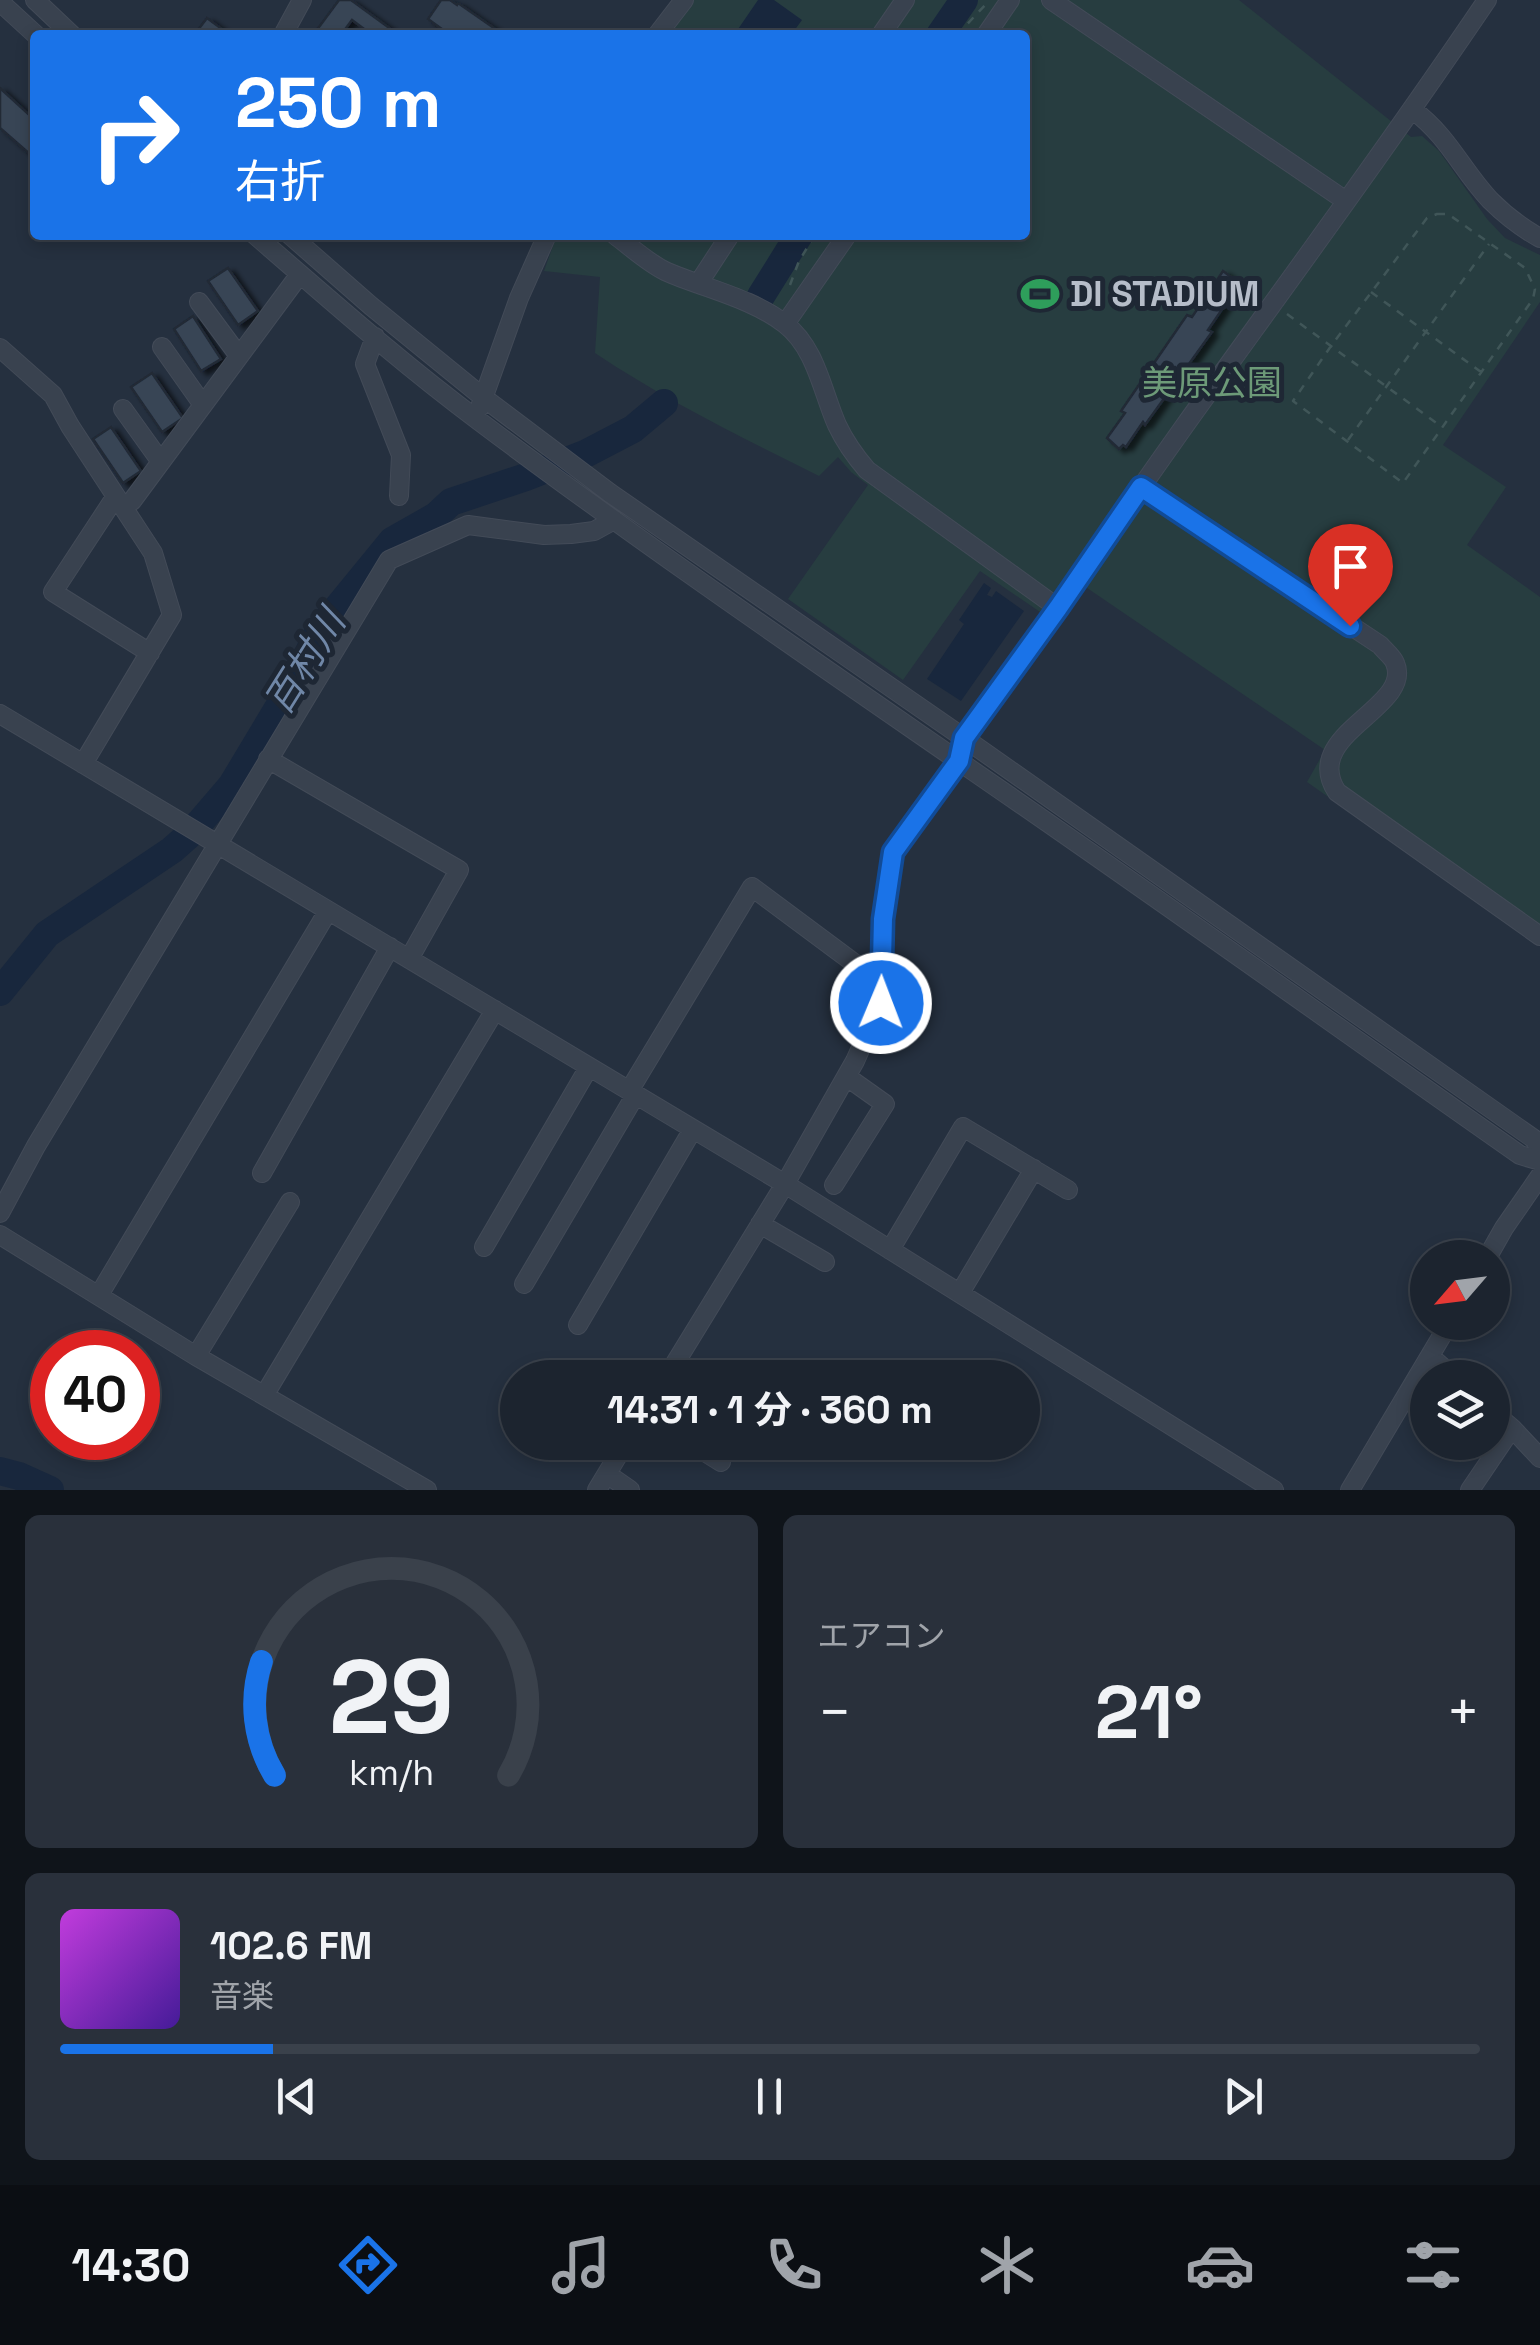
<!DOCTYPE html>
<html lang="ja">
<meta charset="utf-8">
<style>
:root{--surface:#1c242f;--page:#29303b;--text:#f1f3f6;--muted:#a0a4aa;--line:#3a414b;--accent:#1a73e8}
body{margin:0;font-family:"Space Grotesk","Noto Sans JP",sans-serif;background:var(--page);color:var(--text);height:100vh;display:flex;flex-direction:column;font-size:38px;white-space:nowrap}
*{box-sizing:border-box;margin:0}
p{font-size:32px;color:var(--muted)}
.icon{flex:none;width:55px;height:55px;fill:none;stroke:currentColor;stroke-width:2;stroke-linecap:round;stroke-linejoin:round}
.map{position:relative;height:1490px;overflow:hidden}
.side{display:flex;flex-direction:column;gap:25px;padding:25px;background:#0f141a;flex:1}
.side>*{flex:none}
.top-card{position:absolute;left:30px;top:30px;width:1000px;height:210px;border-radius:10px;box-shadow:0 5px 15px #0003,0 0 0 2px var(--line);background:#1a73e8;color:#fff;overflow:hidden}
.needle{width:65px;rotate:242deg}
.controls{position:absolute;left:1410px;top:1240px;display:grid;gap:20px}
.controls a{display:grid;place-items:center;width:100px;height:100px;border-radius:50%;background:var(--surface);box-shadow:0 5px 15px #0003,0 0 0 2px var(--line);font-size:50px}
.speed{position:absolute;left:30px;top:1330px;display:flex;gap:20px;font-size:50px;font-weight:700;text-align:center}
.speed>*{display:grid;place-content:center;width:130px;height:130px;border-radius:50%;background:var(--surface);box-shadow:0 5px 15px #0003,0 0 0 2px var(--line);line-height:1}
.speed .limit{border:15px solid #d22;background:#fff;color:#111}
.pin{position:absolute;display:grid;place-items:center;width:85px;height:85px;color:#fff;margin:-102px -42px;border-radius:50% 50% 50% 0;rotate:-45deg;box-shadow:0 0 10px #0007}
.pin .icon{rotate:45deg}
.me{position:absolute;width:110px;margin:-55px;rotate:1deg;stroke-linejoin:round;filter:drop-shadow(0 0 8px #0008)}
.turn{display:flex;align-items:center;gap:35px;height:210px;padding:0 40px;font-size:45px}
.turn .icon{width:130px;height:130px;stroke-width:2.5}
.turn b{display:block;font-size:70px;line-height:85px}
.big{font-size:75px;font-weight:700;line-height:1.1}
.side .tile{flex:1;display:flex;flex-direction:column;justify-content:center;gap:15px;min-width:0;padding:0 35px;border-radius:15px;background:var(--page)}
.side .dial{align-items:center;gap:0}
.dial svg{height:260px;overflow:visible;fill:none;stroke:var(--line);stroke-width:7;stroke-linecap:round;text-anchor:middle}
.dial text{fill:var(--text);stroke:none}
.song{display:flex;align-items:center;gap:30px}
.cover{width:120px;height:120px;border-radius:15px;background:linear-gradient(135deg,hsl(290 70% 55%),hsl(260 70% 35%))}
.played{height:10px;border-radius:5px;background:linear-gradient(90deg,var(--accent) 15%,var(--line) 15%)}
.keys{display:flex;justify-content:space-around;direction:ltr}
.heat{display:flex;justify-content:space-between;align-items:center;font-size:55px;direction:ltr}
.side .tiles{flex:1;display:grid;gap:25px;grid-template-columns:1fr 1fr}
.tile:last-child{grid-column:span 2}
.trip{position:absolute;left:500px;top:1360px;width:540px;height:100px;border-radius:50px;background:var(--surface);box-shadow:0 5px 15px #0003,0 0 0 2px var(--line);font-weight:700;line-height:100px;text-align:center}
.tab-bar{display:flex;height:160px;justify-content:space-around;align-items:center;background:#0b0e13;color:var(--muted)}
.tab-bar .icon{width:70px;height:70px}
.tab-bar .active{color:var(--accent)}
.tab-bar b{font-size:45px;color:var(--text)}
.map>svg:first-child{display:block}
.green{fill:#273d40}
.water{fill:#18273d}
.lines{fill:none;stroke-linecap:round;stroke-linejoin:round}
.river{stroke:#18273d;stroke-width:28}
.building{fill:#374455;stroke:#202936;stroke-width:2.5;filter:url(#shadow)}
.minor-casing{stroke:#434b58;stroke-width:20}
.path{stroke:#405658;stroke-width:2.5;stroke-dasharray:8 8;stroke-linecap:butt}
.minor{stroke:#39424f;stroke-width:18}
.route-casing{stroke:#114b97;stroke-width:25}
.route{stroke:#1a73e8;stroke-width:18}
.labels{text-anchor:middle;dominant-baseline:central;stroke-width:10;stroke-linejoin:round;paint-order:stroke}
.poi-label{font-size:35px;font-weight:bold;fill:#b6bdc9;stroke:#1e2734;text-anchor:start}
.park-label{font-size:35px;fill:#6d9a78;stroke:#1e2734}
.water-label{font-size:38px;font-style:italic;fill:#7087a7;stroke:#1e2734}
</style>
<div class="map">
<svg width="1540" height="1490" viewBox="0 0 1540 1490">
<defs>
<filter id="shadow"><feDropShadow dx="6" dy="3.5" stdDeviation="2.5" flood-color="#0009"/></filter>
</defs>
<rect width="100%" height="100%" fill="#25303f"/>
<path class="green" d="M691 0H1239L1411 137 1422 136 1439 151 1487 219 1505 238 1540 255V302L1443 445 1506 487 1467 545 1540 597V946L1307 782 1325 750 1068 575 1043 614 980 571 903 680 788 599 868 485 851 472 838 457 819 476C743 438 665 400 595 353L600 277 544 271 557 235H1025V35H665Z"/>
<path class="water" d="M758 0H774L802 20 791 35H734Z
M984 583 991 588 987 595 992 597 996 591 1024 611 961 701 927 679 964 624 959 620Z"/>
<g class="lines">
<path class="river" d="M940 35 964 0
M761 296 799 235
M0 992 47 934 172 850 190 834 232 785 298 675 320 629 392 541 436 516 451 502 526 477 587 453 633 429 664 403
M0 1471 19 1476 50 1490"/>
</g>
<path class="building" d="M339 0H351L399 35H372L352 20 341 35H313Z
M441 0H450L457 5 458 3 504 35H450L428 19Z
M207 18 230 35H194Z
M0 88 35 120V153L32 156 0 128Z
M228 268 258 311 238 325 208 281Z
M1223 271 1235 280 1233 283 1238 286 1208 330 1212 332 1145 425 1143 422 1126 447 1123 445 1119 449 1107 438 1125 413 1121 411 1187 315 1192 317Z
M193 316 221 359 201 371 174 329Z
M152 373 183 418 162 432 131 387Z
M111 427 141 471 123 483 93 439Z"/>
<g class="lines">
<g class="minor-casing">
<path id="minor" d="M35 0 72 35
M1051 0 1346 201
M0 2 36 35
M283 35 302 0
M657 35 684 0
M881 35 905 0
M986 35 1010 0
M1413 110C1449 137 1461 169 1490 200 1505 215 1522 228 1540 238
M255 235C328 298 401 363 479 421 636 539 798 650 960 762 1148 891 1333 1024 1520 1155L1540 1161
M290 235 371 306 484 398 610 493 964 738 1534 1139 1540 1149
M615 235C631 247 647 262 665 271 703 288 752 298 785 324 816 348 822 391 837 425 845 442 855 456 867 470L1058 608
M698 284 730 235
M199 302 239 356
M785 324 847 235
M375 337 365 364 401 455 399 496
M162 347 203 405
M0 348 53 395 70 426 153 553 172 615 83 764
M480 407 519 298 547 235
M123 409 161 462
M1141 487 1380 645C1384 650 1393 657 1395 663 1414 708 1299 734 1337 792L1540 936
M116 496 53 592 150 653
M132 501 300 274
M0 714 785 1184 1274 1490
M268 759 459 870 409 959
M629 1091 752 887 881 983
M262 1173 390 947
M834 1185 885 1104 847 1077
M0 1213 36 1146 389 560 468 525 544 535 571 534 594 531 614 520
M760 1224 825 1262
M0 1235 196 1356 427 1490
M484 1247 589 1067
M890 1250 963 1127 1068 1190
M1487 1258 1504 1228 1540 1176
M524 1284 636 1094
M960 1293 1034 1169
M99 1295 328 911
M578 1325 693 1129
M196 1356 290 1202
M1431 1357 1455 1378
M666 1378 785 1184 855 1061 881 1003 883 919 893 852 959 761 964 738C1038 635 1110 531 1183 428 1285 286 1389 145 1487 0
M265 1394 495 1010
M1492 1411 1512 1428 1540 1458
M689 1442 721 1462
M607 1474 630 1490
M597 1490 626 1442
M1350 1490 1450 1322
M1470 1490 1512 1428"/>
</g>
<path class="path" d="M957 35 987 3
M1437 214H1448L1525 268 1535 289 1533 299 1403 483 1293 401 1331 346 1427 218Z
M790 285 799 261 815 235
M1371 292 1481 372
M1287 314 1442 427
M1348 440 1489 244"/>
<use href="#minor" class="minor"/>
</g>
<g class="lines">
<g class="route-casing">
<path id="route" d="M881 1003 883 919 893 852 959 761 964 738 1058 608 1141 487 1350 626"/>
</g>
<use href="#route" class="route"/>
</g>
<defs>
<g id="stadium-bare" transform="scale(3)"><path d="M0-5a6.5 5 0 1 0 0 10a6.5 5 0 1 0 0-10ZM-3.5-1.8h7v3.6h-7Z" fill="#2e9e5b" stroke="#1e2734" stroke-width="2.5" paint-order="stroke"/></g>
</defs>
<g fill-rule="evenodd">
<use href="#stadium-bare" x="1040" y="294"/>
</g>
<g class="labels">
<g class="poi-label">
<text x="1070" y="294">DI STADIUM</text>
</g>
<g class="park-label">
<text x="1212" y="383">美原公園</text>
</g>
<g class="water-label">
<text transform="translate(305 662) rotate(-58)">百村川</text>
</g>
</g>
</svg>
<div class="controls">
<a><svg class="needle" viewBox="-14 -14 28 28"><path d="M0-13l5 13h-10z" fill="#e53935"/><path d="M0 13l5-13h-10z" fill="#a0a4aa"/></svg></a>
<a><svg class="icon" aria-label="layers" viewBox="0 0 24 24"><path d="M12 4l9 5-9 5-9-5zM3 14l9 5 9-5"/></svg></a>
</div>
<div class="speed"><div class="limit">40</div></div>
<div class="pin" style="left:1350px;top:626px;background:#d93025"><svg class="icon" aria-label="arrive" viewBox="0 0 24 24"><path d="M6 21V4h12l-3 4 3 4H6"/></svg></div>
<svg class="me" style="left:881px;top:1003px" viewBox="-20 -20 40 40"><circle r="17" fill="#1a73e8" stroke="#fff" stroke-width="3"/><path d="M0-11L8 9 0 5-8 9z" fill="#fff"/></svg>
<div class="trip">14:31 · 1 分 · 360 m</div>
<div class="top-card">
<div class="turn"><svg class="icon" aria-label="right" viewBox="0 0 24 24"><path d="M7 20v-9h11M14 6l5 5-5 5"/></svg><div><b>250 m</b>右折</div></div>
</div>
</div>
<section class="side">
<div class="tiles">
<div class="tile dial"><svg viewBox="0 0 100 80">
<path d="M14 69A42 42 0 1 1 86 69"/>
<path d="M14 69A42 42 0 0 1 10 34" stroke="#1a73e8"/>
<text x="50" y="56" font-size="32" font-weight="700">29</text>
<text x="50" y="72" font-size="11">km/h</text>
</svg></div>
<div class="tile"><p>エアコン</p>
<div class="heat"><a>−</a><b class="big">21°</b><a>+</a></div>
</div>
<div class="tile">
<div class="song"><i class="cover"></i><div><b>102.6 FM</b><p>音楽</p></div></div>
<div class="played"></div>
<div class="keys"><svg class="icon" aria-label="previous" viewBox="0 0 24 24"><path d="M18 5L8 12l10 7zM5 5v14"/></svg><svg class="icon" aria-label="pause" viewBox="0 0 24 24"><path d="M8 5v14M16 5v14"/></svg><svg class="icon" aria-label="next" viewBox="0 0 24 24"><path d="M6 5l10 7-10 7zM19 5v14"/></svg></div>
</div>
</div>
</section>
<nav class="tab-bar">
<b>14:30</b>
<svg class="icon active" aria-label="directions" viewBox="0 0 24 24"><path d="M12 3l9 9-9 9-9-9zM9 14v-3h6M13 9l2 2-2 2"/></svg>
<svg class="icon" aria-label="music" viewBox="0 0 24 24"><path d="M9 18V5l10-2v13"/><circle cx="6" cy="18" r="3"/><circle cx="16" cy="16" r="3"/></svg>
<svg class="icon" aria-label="phone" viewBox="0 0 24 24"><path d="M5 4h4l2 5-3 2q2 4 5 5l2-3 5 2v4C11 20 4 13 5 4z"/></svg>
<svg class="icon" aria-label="climate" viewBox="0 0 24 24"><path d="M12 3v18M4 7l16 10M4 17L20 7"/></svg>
<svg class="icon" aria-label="car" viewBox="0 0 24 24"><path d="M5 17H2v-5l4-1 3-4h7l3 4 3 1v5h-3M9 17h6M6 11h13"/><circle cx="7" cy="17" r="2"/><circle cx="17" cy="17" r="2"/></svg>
<svg class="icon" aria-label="filters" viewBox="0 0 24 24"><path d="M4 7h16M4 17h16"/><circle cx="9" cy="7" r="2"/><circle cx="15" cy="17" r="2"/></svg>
</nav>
